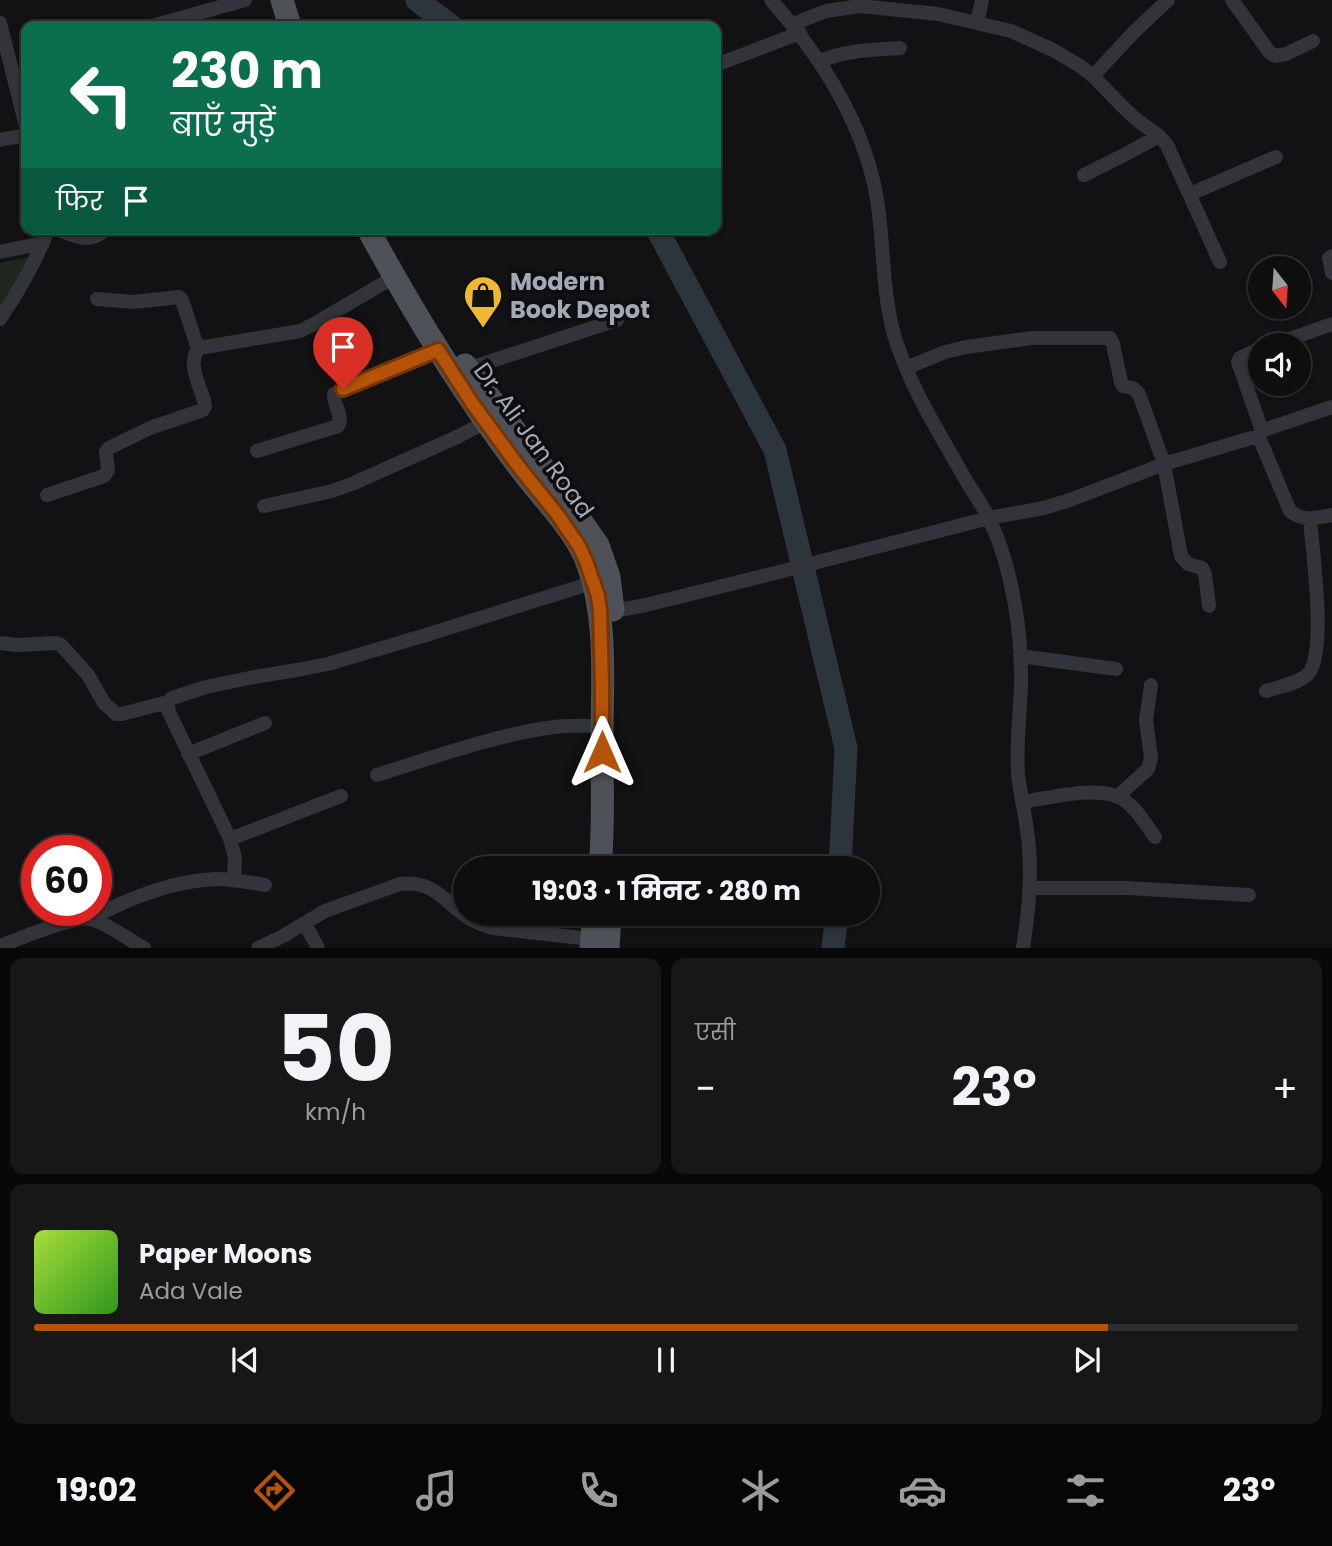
<!DOCTYPE html>
<html lang="hi">
<meta charset="utf-8">
<style>
:root{--surface:#0e0e0f;--page:#171718;--text:#f1f3f6;--muted:#9b9c9e;--line:#2e2e2f;--accent:#b45309}
body{margin:0;font-family:Poppins,"Noto Sans Devanagari",sans-serif;background:var(--page);color:var(--text);height:100vh;display:flex;flex-direction:column;font-size:26px;white-space:nowrap}
*{box-sizing:border-box;margin:0}
p{font-size:23px;color:var(--muted)}
.icon{flex:none;width:38px;height:38px;fill:none;stroke:currentColor;stroke-width:2;stroke-linecap:round;stroke-linejoin:round}
.map{position:relative;height:948px;overflow:hidden}
.drawer{display:flex;flex-direction:column;gap:10px;padding:10px;background:#080808;flex:1}
.drawer>*{flex:none}
.hud{position:absolute;left:21px;top:21px;width:700px;height:214px;border-radius:14px;box-shadow:0 2px 5px #0004,0 0 0 2px var(--line);background:#0b6e4f;color:#fff;overflow:hidden}
.needle{width:46px;rotate:163deg}
.controls{position:absolute;left:1248px;top:256px;display:grid;gap:14px}
.controls a{display:grid;place-items:center;width:63px;height:63px;border-radius:50%;background:var(--surface);box-shadow:0 2px 5px #0004,0 0 0 2px var(--line);font-size:35px}
.speed{position:absolute;left:21px;top:835px;display:flex;gap:14px;font-size:35px;font-weight:700;text-align:center}
.speed>*{display:grid;place-content:center;width:91px;height:91px;border-radius:50%;background:var(--surface);box-shadow:0 2px 5px #0004,0 0 0 2px var(--line);line-height:1}
.speed .limit{border:10px solid #d22;background:#fff;color:#111}
.pin{position:absolute;display:grid;place-items:center;width:60px;height:60px;color:#fff;margin:-72px -30px;border-radius:50% 50% 50% 0;rotate:-45deg;box-shadow:0 0 7px #0007}
.pin .icon{rotate:45deg}
.me{position:absolute;width:77px;margin:-38px;rotate:0deg;stroke-linejoin:round;filter:drop-shadow(0 0 5px #0008)}
.turn{display:flex;align-items:center;gap:24px;height:147px;padding:0 35px;font-size:32px}
.turn .icon{width:91px;height:91px;stroke-width:2.5}
.turn b{display:block;font-size:49px;line-height:60px}
.then{display:flex;align-items:center;height:66px;padding:0 35px;background:#0003;gap:14px;font-size:26px}
.big{font-size:52px;font-weight:700;line-height:1.1}
.drawer .card{flex:1;display:flex;flex-direction:column;justify-content:center;gap:10px;min-width:0;padding:0 24px;border-radius:14px;background:var(--page)}
.drawer .dial{align-items:center;gap:0}
.dial b{font-size:91px;line-height:1}
.song{display:flex;align-items:center;gap:21px}
.cover{width:84px;height:84px;border-radius:10px;background:linear-gradient(135deg,hsl(80 70% 55%),hsl(110 70% 35%))}
.played{height:7px;border-radius:4px;background:linear-gradient(90deg,var(--accent) 85%,var(--line) 85%)}
.keys{display:flex;justify-content:space-around;direction:ltr}
.heat{display:flex;justify-content:space-between;align-items:center;font-size:38px;direction:ltr}
.drawer .tiles{flex:1;display:grid;gap:10px;grid-template-columns:1fr 1fr}
.card:last-child{grid-column:span 2}
.trip{position:absolute;left:453px;top:856px;width:427px;height:70px;border-radius:35px;background:var(--surface);box-shadow:0 2px 5px #0004,0 0 0 2px var(--line);font-weight:700;line-height:70px;text-align:center}
.tabs{display:flex;height:112px;justify-content:space-around;align-items:center;background:#060606;color:var(--muted)}
.tabs .icon{width:49px;height:49px}
.tabs .active{color:var(--accent)}
.tabs b{font-size:32px;color:var(--text)}
.map>svg:first-child{display:block}
.green{fill:#1f2620}
.lines{fill:none;stroke-linecap:round;stroke-linejoin:round}
.river{stroke:#2c343c;stroke-width:23}
.minor{stroke:#333439;stroke-width:14}
.primary{stroke:#4f5158;stroke-width:23}
.route-casing{stroke:#753606;stroke-width:18}
.route{stroke:#b45309;stroke-width:12}
.labels{text-anchor:middle;dominant-baseline:central;stroke-width:7;stroke-linejoin:round;paint-order:stroke}
.poi-label{font-size:24px;font-weight:bold;fill:#a4a8b4;stroke:#0d0d0f;text-anchor:start}
.street-label{font-size:24px;fill:#a4a8b4;stroke:#0d0d0f}
</style>
<div class="map">
<svg width="1332" height="948" viewBox="0 0 1332 948">
<rect width="100%" height="100%" fill="#121214"/>
<path class="green" d="M28 257 33 258 0 312V263Z"/>
<g class="lines">
<path class="river" d="M417 0 451 26
M657 229 775 450 846 748 840 868
M833 948 837 914"/>
<path class="minor" d="M771 0C825 61 870 132 879 214 884 255 883 295 894 335 910 388 940 434 967 482 974 494 983 506 989 518 1012 567 1022 631 1021 684 1020 714 1016 744 1018 774 1020 793 1025 812 1027 831 1033 870 1029 909 1023 948
M1232 0 1270 53 1275 56 1286 54 1313 41
M0 23 26 126
M977 23 982 0
M793 24 826 11 860 6 938 14 1011 31 1053 50 1080 66 1093 76 1121 105 1137 120 1159 136 1167 145 1220 262
M152 26 245 0
M820 61C846 50 873 50 900 48
M716 65 800 33
M1093 76 1134 32 1168 0
M0 140 26 135
M1084 175 1124 155 1159 136
M1190 194 1276 157
M57 229C75 236 90 245 106 229
M0 252 43 243
M1332 256 1329 258 1332 273
M97 299 133 302 179 297 182 300 196 343 200 346 205 347 300 331 314 324 394 277
M0 319C19 291 36 262 48 229
M1273 345 1332 324
M906 368 945 352 966 347 1032 338H1110L1113 344 1121 382 1123 386 1133 388 1139 394 1164 464 1181 556 1188 564 1202 568 1205 574 1209 606
M467 369 617 320
M1261 431 1332 407
M1259 440 1261 433 1260 425 1238 362 1240 358 1260 349
M257 451 338 426C344 416 333 405 334 394L438 350
M47 495 104 476 108 470 106 452 109 448 150 428 203 410 205 406 204 401C199 383 186 362 200 346
M264 506 332 491 354 483 457 437 486 422
M614 611 646 605 775 573 989 518 1044 508 1070 500 1164 464 1251 438H1257L1261 442 1290 511C1304 522 1316 518 1332 515
M0 643 17 645 56 643 61 645 88 675 104 703 116 714H122L168 702
M1020 656 1116 669
M1266 691C1278 687 1297 684 1307 675 1328 657 1312 548 1310 519
M188 754 265 723
M377 775C434 757 495 735 554 727 570 725 586 726 602 726
M1118 796 1148 769 1151 758 1146 720 1151 685
M1022 802C1050 798 1106 782 1128 803 1139 812 1147 826 1155 837
M230 839 341 796
M234 880 235 857 230 839 168 710V702L172 698 206 687 254 677 297 670 328 664 426 635 601 580
M1030 888H1127L1249 895
M90 919C127 899 173 881 215 879 232 879 248 882 265 885
M305 924 318 948
M0 946C18 939 72 916 90 919 105 922 129 940 144 948
M258 948 283 936 325 911 400 884C436 880 445 904 472 920 479 924 486 926 493 928L591 939"/>
<path class="primary" d="M282 0 290 26
M368 229C406 299 447 368 494 433 508 453 523 473 539 492 556 513 577 536 587 562 608 618 602 682 602 741 602 783 604 826 600 868
M465 365 548 474 598 545 609 577 613 610
M591 948 594 914
M608 948 610 914"/>
</g>
<g class="lines">
<g class="route-casing">
<path id="route" d="M343 389 438 350 472 403 519 467 557 514 579 546 586 561 598 596 600 612 602 684V752"/>
</g>
<use href="#route" class="route"/>
</g>
<defs>
<g id="shop-pin" transform="scale(2.0125)"><path d="M0 17L-7.5 6A9.5 9.5 0 1 1 7.5 6Z" fill="#eeb930" stroke="#0d0d0f"/><path d="M-5-2.5h2.3a2.7 3.5 0 0 1 5.4 0H5L5.5 6h-11ZM-1.5-2.5h3a1.5 2.3 0 0 0-3 0Z" fill="#111"/></g>
</defs>
<g fill-rule="evenodd">
<use href="#shop-pin" x="483" y="295"/>
</g>
<g class="labels">
<g class="poi-label">
<text x="510" y="281">Modern<tspan x="510" dy="28">Book Depot</tspan></text>
</g>
<g class="street-label">
<text transform="translate(534 440) rotate(54)">Dr. Ali Jan Road</text>
</g>
</g>
</svg>
<div class="controls">
<a><svg class="needle" viewBox="-14 -14 28 28"><path d="M0-13l5 13h-10z" fill="#e53935"/><path d="M0 13l5-13h-10z" fill="#9b9c9e"/></svg></a>
<a><svg class="icon" aria-label="sound" viewBox="0 0 24 24"><path d="M4 9h4l5-4v14l-5-4H4zM17 9q2 3 0 6"/></svg></a>
</div>
<div class="speed"><div class="limit">60</div></div>
<div class="pin" style="left:343px;top:389px;background:#d93025"><svg class="icon" aria-label="arrive" viewBox="0 0 24 24"><path d="M6 21V4h12l-3 4 3 4H6"/></svg></div>
<svg class="me" style="left:602px;top:752px" viewBox="-20 -20 40 40"><path d="M0-17L14 15 0 8-14 15z" fill="#b45309" stroke="#fff" stroke-width="4"/></svg>
<div class="trip">19:03 · 1 मिनट · 280 m</div>
<div class="hud">
<div class="turn"><svg class="icon" aria-label="left" viewBox="0 0 24 24"><path d="M17 20v-9H6M10 6l-5 5 5 5"/></svg><div><b>230 m</b>बाएँ मुड़ें</div></div>
<div class="then">फिर<svg class="icon" aria-label="arrive" viewBox="0 0 24 24"><path d="M6 21V4h12l-3 4 3 4H6"/></svg></div>
</div>
</div>
<section class="drawer">
<div class="tiles">
<div class="card dial"><b>50</b><p>km/h</p></div>
<div class="card"><p>एसी</p>
<div class="heat"><a>−</a><b class="big">23°</b><a>+</a></div>
</div>
<div class="card">
<div class="song"><i class="cover"></i><div><b>Paper Moons</b><p>Ada Vale</p></div></div>
<div class="played"></div>
<div class="keys"><svg class="icon" aria-label="previous" viewBox="0 0 24 24"><path d="M18 5L8 12l10 7zM5 5v14"/></svg><svg class="icon" aria-label="pause" viewBox="0 0 24 24"><path d="M8 5v14M16 5v14"/></svg><svg class="icon" aria-label="next" viewBox="0 0 24 24"><path d="M6 5l10 7-10 7zM19 5v14"/></svg></div>
</div>
</div>
</section>
<nav class="tabs">
<b>19:02</b>
<svg class="icon active" aria-label="directions" viewBox="0 0 24 24"><path d="M12 3l9 9-9 9-9-9zM9 14v-3h6M13 9l2 2-2 2"/></svg>
<svg class="icon" aria-label="music" viewBox="0 0 24 24"><path d="M9 18V5l10-2v13"/><circle cx="6" cy="18" r="3"/><circle cx="16" cy="16" r="3"/></svg>
<svg class="icon" aria-label="phone" viewBox="0 0 24 24"><path d="M5 4h4l2 5-3 2q2 4 5 5l2-3 5 2v4C11 20 4 13 5 4z"/></svg>
<svg class="icon" aria-label="climate" viewBox="0 0 24 24"><path d="M12 3v18M4 7l16 10M4 17L20 7"/></svg>
<svg class="icon" aria-label="car" viewBox="0 0 24 24"><path d="M5 17H2v-5l4-1 3-4h7l3 4 3 1v5h-3M9 17h6M6 11h13"/><circle cx="7" cy="17" r="2"/><circle cx="17" cy="17" r="2"/></svg>
<svg class="icon" aria-label="filters" viewBox="0 0 24 24"><path d="M4 7h16M4 17h16"/><circle cx="9" cy="7" r="2"/><circle cx="15" cy="17" r="2"/></svg>
<b>23°</b>
</nav>
